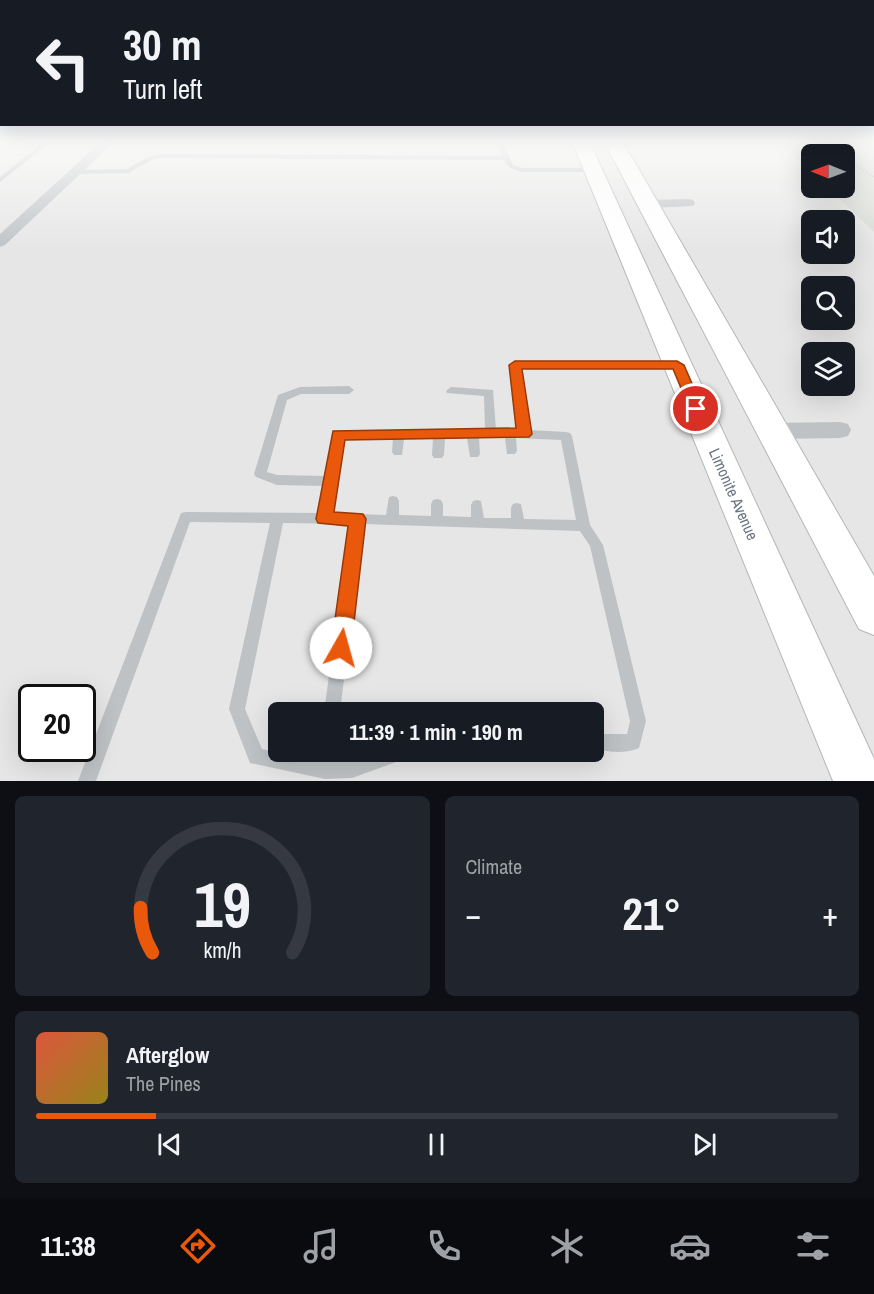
<!DOCTYPE html>
<meta charset="utf-8">
<style>
:root{--surface:#171b24;--page:#20242c;--text:#f1f3f6;--muted:#9ea1a6;--line:#363941;--accent:#ea580c}
body{margin:0;font-family:"Archivo Narrow",sans-serif;background:var(--page);color:var(--text);height:100vh;display:flex;flex-direction:column;font-size:22px;white-space:nowrap}
*{box-sizing:border-box;margin:0}
p{font-size:20px;color:var(--muted)}
.icon{flex:none;width:33px;height:33px;fill:none;stroke:currentColor;stroke-width:2;stroke-linecap:round;stroke-linejoin:round}
.map{position:relative;height:781px;overflow:hidden}
.panel{display:flex;flex-direction:column;gap:15px;padding:15px;background:#0d0f14;flex:1}
.panel>*{flex:none}
.top-card{position:absolute;left:0px;top:0px;width:874px;height:126px;box-shadow:0 6px 24px #0002;background:#171b24;color:var(--text);overflow:hidden}
.needle{width:39px;rotate:271deg}
.controls{position:absolute;left:801px;top:144px;display:grid;gap:12px}
.controls a{display:grid;place-items:center;width:54px;height:54px;border-radius:9px;background:var(--surface);box-shadow:0 6px 24px #0002;font-size:30px}
.speed{position:absolute;left:18px;top:684px;display:flex;gap:12px;font-size:30px;font-weight:700;text-align:center}
.speed>*{display:grid;place-content:center;width:78px;height:78px;border-radius:50%;background:var(--surface);box-shadow:0 6px 24px #0002;line-height:1}
.speed .limit{border:3px solid #111;border-radius:9px;background:#fff;color:#111}
.pin{position:absolute;display:grid;place-items:center;width:51px;height:51px;color:#fff;margin:-26px;border:3px solid #fff;border-radius:50%;box-shadow:0 2px 6px #0007}
.me{position:absolute;width:66px;margin:-33px;rotate:7deg;stroke-linejoin:round;filter:drop-shadow(0 0 4px #0008)}
.turn{display:flex;align-items:center;gap:21px;height:126px;padding:0 24px;font-size:27px}
.turn .icon{width:78px;height:78px;stroke-width:2.5}
.turn b{display:block;font-size:42px;line-height:51px}
.big{font-size:45px;font-weight:700;line-height:1.1}
.panel .widget{flex:1;display:flex;flex-direction:column;justify-content:center;gap:9px;min-width:0;padding:0 21px;border-radius:9px;background:var(--page)}
.panel .dial{align-items:center;gap:0}
.dial svg{height:156px;overflow:visible;fill:none;stroke:var(--line);stroke-width:7;stroke-linecap:round;text-anchor:middle}
.dial text{fill:var(--text);stroke:none}
.song{display:flex;align-items:center;gap:18px}
.cover{width:72px;height:72px;border-radius:9px;background:linear-gradient(135deg,hsl(10 70% 55%),hsl(50 70% 35%))}
.played{height:6px;border-radius:3px;background:linear-gradient(90deg,var(--accent) 15%,var(--line) 15%)}
.keys{display:flex;justify-content:space-around;direction:ltr}
.heat{display:flex;justify-content:space-between;align-items:center;font-size:33px;direction:ltr}
.panel .tiles{flex:1;display:grid;gap:15px;grid-template-columns:1fr 1fr}
.widget:last-child{grid-column:span 2}
.trip{position:absolute;left:268px;top:702px;width:336px;height:60px;border-radius:9px;background:var(--surface);box-shadow:0 6px 24px #0002;font-weight:700;line-height:60px;text-align:center}
.tab-bar{display:flex;height:96px;justify-content:space-around;align-items:center;background:#090b0e;color:var(--muted)}
.tab-bar .icon{width:42px;height:42px}
.tab-bar .selected{color:var(--accent)}
.tab-bar b{font-size:27px;color:var(--text)}
.map>svg:first-child{display:block}
.built{fill:#e5e6e5;fill-rule:evenodd}
.green{fill:#d6dbd3}
.lines{fill:none;stroke-linecap:round;stroke-linejoin:round}
.secondary-casing{stroke:#b3b7bb;stroke-width:2}
.path{stroke:#b8bbbd;stroke-width:2;stroke-dasharray:2 2;stroke-linecap:butt}
.service{fill:#bec2c5;fill-rule:evenodd}
.minor{fill:#bec2c5;fill-rule:evenodd}
.secondary{fill:#fff;fill-rule:evenodd}
.route{fill:#ea580c;stroke:#983908;stroke-width:1.5}
.labels{text-anchor:middle;dominant-baseline:central;stroke-width:6;stroke-linejoin:round;paint-order:stroke}
.street-label{font-size:16px;fill:#677480;stroke:#fff}
</style>
<div class="map">
<svg width="874" height="781" viewBox="0 0 874 781">
<rect width="100%" height="100%" fill="#f5f5f2"/>
<path class="built" d="M0 141H780L811 172 812 188H828L874 232V781H0ZM812 220H844V254H812ZM812 286H844V320H812ZM812 352H844V386H812ZM32 698H82V748H32ZM279 712H594V752H279Z"/>
<path class="green" d="M780 141H874V232L828 188H844V154H812L811 172Z"/>
<g class="lines">
<g class="secondary-casing">
<path id="secondary" d="M572 141H589L874 759V781H833Z
M604 141H621L634 161 874 576V635L859 629Z"/>
</g>
<path class="path" d="M831 141 844 154
M844 155 849 161 874 177"/>
<path class="service" d="M45 141H52L0 182V177Z
M497 141H503L513 165 522 168H593L596 170 593 172H521L509 167 504 160 161 158 152 160 128 173 76 174 73 172 76 170 127 169 148 157 161 154 502 156Z
M515 362H677L682 365 677 368H520L529 430 566 432 570 433 572 436 590 525 603 545 646 721 639 748C626 754 607 753 594 747V731L604 734H627L630 721 590 546 580 531 363 524 340 712H324L350 524 283 523 245 709 262 749 317 760 319 752H335V761L352 760 377 752H410L407 758 352 778 325 779 250 763 229 709 270 523 190 522 96 781H78L181 513 186 512 319 513 323 486 277 485 256 477 254 474 278 395 300 387 349 386 354 390 349 394H301L287 400 267 472 277 475 325 476 332 435 334 432 338 431 485 430 484 396 447 393 446 391 451 387 493 390 496 430H518L510 365ZM467 438 470 457H478L480 454 479 438H505L507 454H515L517 451 516 438 561 440 576 520 524 519 521 504 517 503 513 504 511 508V518H484L481 501 477 500 473 501 471 505V517L443 516V504L441 500 437 499 433 500 431 504V516L399 515V501L397 497 393 496 389 497 386 515 331 513 343 439H393L392 452 394 455H402L404 439H433L432 455 434 458H442L444 455 445 439Z"/>
<path class="minor" d="M102 141H115L5 245 0 247V234Z
M688 199 693 200 695 203 693 206 649 208 642 204 649 200Z
M840 422 848 424 851 430 848 436 840 438 773 439 765 437 762 431 765 425 773 423Z"/>
<use href="#secondary" class="secondary"/>
</g>
<linearGradient id="sky" x2="0" y2="1"><stop stop-color="#94b9da"/><stop offset="0.56" stop-color="#fafaf9"/><stop offset="1" stop-color="#fafaf9" stop-opacity="0"/></linearGradient>
<rect width="874" height="251" fill="url(#sky)"/>
<path class="route" d="M515 361H677L684 365 703 409 696 413 691 412 673 369H522L532 434 529 437 345 440 334 512 363 514 366 519 351 648 348 655 341 658 334 655 331 648 348 526 318 523 316 519 333 431 516 428 509 365Z"/>
<g class="labels">
<g class="street-label">
<text transform="translate(734 494) rotate(66)">Limonite Avenue</text>
</g>
</g>
</svg>
<div class="controls">
<a><svg class="needle" viewBox="-14 -14 28 28"><path d="M0-13l5 13h-10z" fill="#e53935"/><path d="M0 13l5-13h-10z" fill="#9ea1a6"/></svg></a>
<a><svg class="icon" aria-label="sound" viewBox="0 0 24 24"><path d="M4 9h4l5-4v14l-5-4H4zM17 9q2 3 0 6"/></svg></a>
<a><svg class="icon" aria-label="search" viewBox="0 0 24 24"><circle cx="10" cy="10" r="6"/><path d="M15 15l6 6"/></svg></a>
<a><svg class="icon" aria-label="layers" viewBox="0 0 24 24"><path d="M12 4l9 5-9 5-9-5zM3 14l9 5 9-5"/></svg></a>
</div>
<div class="speed"><div class="limit">20</div></div>
<div class="pin" style="left:696px;top:409px;background:#d93025"><svg class="icon" aria-label="arrive" viewBox="0 0 24 24"><path d="M6 21V4h12l-3 4 3 4H6"/></svg></div>
<svg class="me" style="left:341px;top:648px" viewBox="-20 -20 40 40"><circle r="19" fill="#fff"/><path d="M0-13L10 11 0 6-10 11z" fill="#ea580c"/></svg>
<div class="trip">11:39 · 1 min · 190 m</div>
<div class="top-card">
<div class="turn"><svg class="icon" aria-label="left" viewBox="0 0 24 24"><path d="M17 20v-9H6M10 6l-5 5 5 5"/></svg><div><b>30 m</b>Turn left</div></div>
</div>
</div>
<section class="panel">
<div class="tiles">
<div class="widget dial"><svg viewBox="0 0 100 80">
<path d="M14 69A42 42 0 1 1 86 69"/>
<path d="M14 69A42 42 0 0 1 8 46" stroke="#ea580c"/>
<text x="50" y="56" font-size="32" font-weight="700">19</text>
<text x="50" y="72" font-size="11">km/h</text>
</svg></div>
<div class="widget"><p>Climate</p>
<div class="heat"><a>−</a><b class="big">21°</b><a>+</a></div>
</div>
<div class="widget">
<div class="song"><i class="cover"></i><div><b>Afterglow</b><p>The Pines</p></div></div>
<div class="played"></div>
<div class="keys"><svg class="icon" aria-label="previous" viewBox="0 0 24 24"><path d="M18 5L8 12l10 7zM5 5v14"/></svg><svg class="icon" aria-label="pause" viewBox="0 0 24 24"><path d="M8 5v14M16 5v14"/></svg><svg class="icon" aria-label="next" viewBox="0 0 24 24"><path d="M6 5l10 7-10 7zM19 5v14"/></svg></div>
</div>
</div>
</section>
<nav class="tab-bar">
<b>11:38</b>
<svg class="icon selected" aria-label="directions" viewBox="0 0 24 24"><path d="M12 3l9 9-9 9-9-9zM9 14v-3h6M13 9l2 2-2 2"/></svg>
<svg class="icon" aria-label="music" viewBox="0 0 24 24"><path d="M9 18V5l10-2v13"/><circle cx="6" cy="18" r="3"/><circle cx="16" cy="16" r="3"/></svg>
<svg class="icon" aria-label="phone" viewBox="0 0 24 24"><path d="M5 4h4l2 5-3 2q2 4 5 5l2-3 5 2v4C11 20 4 13 5 4z"/></svg>
<svg class="icon" aria-label="climate" viewBox="0 0 24 24"><path d="M12 3v18M4 7l16 10M4 17L20 7"/></svg>
<svg class="icon" aria-label="car" viewBox="0 0 24 24"><path d="M5 17H2v-5l4-1 3-4h7l3 4 3 1v5h-3M9 17h6M6 11h13"/><circle cx="7" cy="17" r="2"/><circle cx="17" cy="17" r="2"/></svg>
<svg class="icon" aria-label="filters" viewBox="0 0 24 24"><path d="M4 7h16M4 17h16"/><circle cx="9" cy="7" r="2"/><circle cx="15" cy="17" r="2"/></svg>
</nav>
